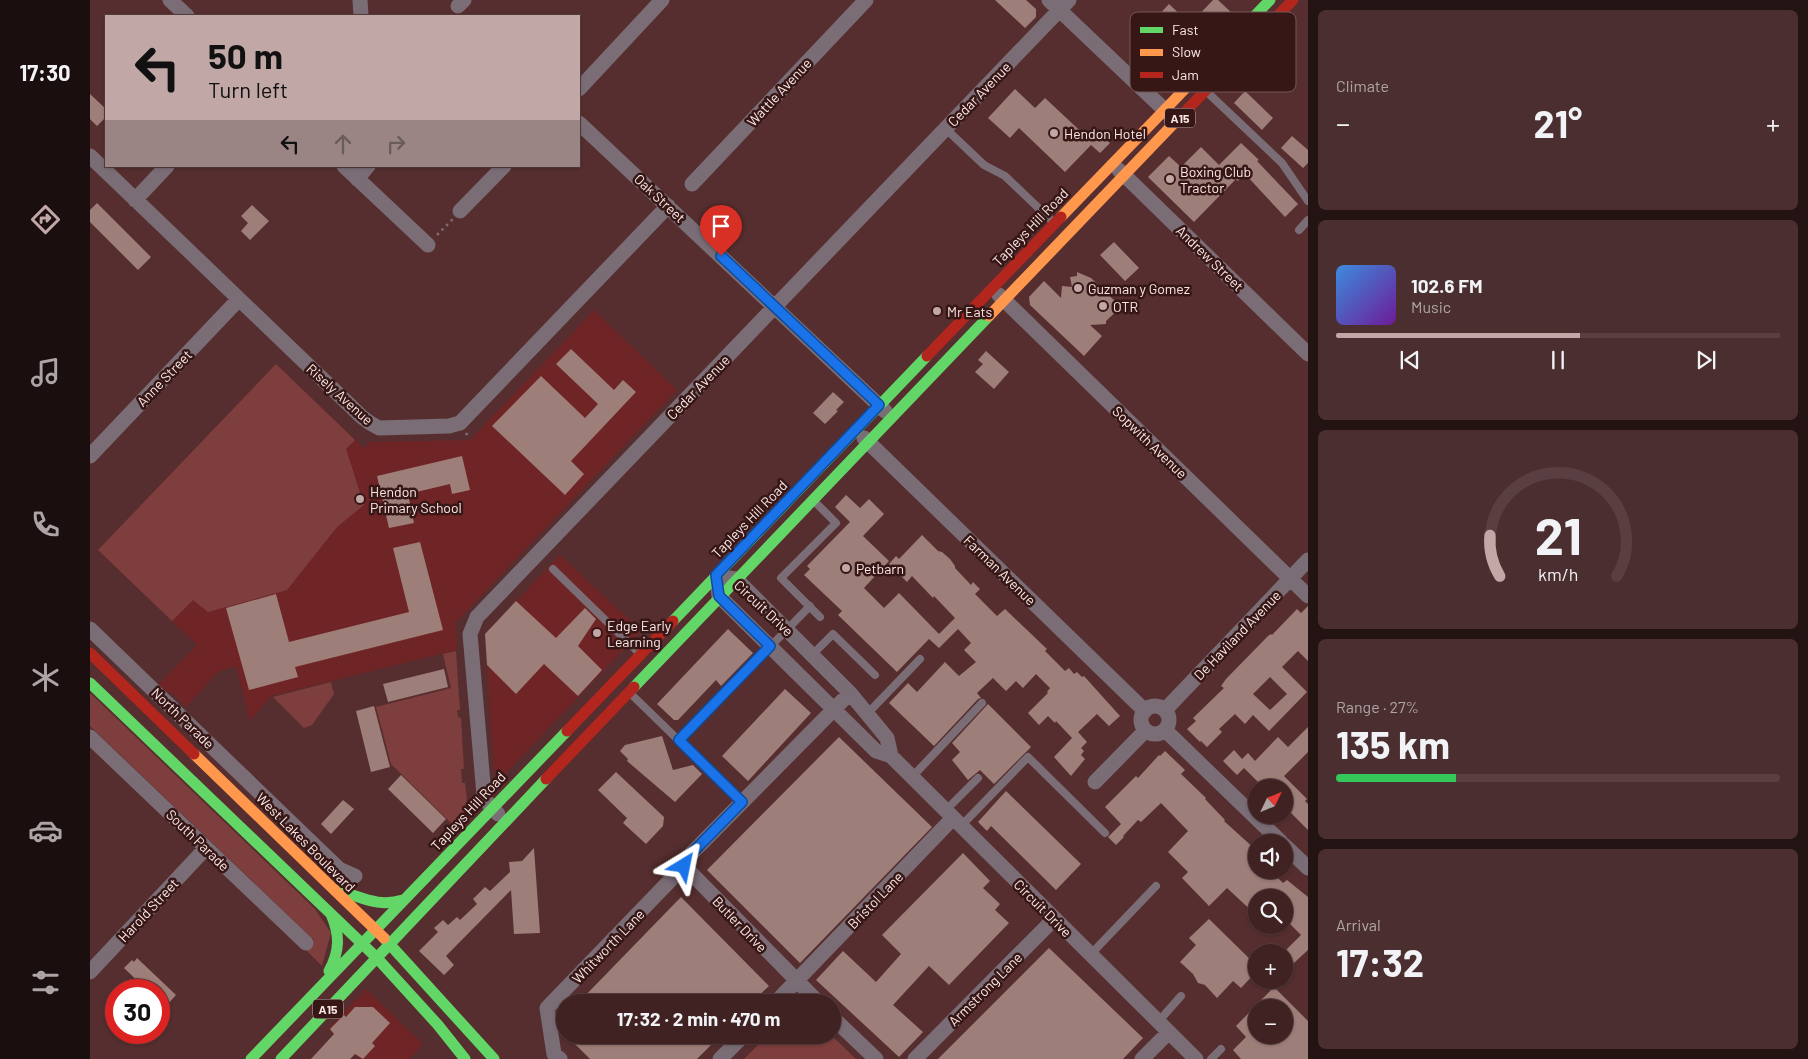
<!DOCTYPE html>
<meta charset="utf-8">
<style>
:root{--surface:#402223;--page:#4b2f30;--text:#f1f3f6;--muted:#aea4a6;--line:#593f41;--accent:#c1a7a6}
body{margin:0;font-family:Barlow,sans-serif;background:var(--page);color:var(--text);height:100vh;display:flex;flex-direction:column;font-size:19px;white-space:nowrap}
*{box-sizing:border-box;margin:0}
p{font-size:16px;color:var(--muted)}
.icon{flex:none;width:28px;height:28px;fill:none;stroke:currentColor;stroke-width:2;stroke-linecap:round;stroke-linejoin:round}
.map{position:relative;flex:1;overflow:hidden}
.panel{display:flex;flex-direction:column;gap:10px;padding:10px;background:#231313;width:500px}
.panel>*{flex:none}
.top-card{position:absolute;left:15px;top:15px;width:475px;height:152px;border-radius:0px;box-shadow:0 1px 4px #0004,0 0 0 1px var(--line);background:#c1a7a6;color:#111;overflow:hidden}
.needle{width:32px;rotate:47deg}
.buttons{position:absolute;left:1158px;top:779px;display:grid;gap:10px}
.buttons a{display:grid;place-items:center;width:45px;height:45px;border-radius:50%;background:var(--surface);box-shadow:0 1px 4px #0004,0 0 0 1px var(--line);font-size:25px}
.speed{position:absolute;left:15px;top:979px;display:flex;gap:10px;font-size:25px;font-weight:700;text-align:center}
.speed>*{display:grid;place-content:center;width:65px;height:65px;border-radius:50%;background:var(--surface);box-shadow:0 1px 4px #0004,0 0 0 1px var(--line);line-height:1}
.speed .limit{border:8px solid #d22;background:#fff;color:#111}
.pin{position:absolute;display:grid;place-items:center;width:42px;height:42px;color:#fff;margin:-51px -21px;border-radius:50% 50% 50% 0;rotate:-45deg;box-shadow:0 0 5px #0007}
.pin .icon{rotate:45deg}
.me{position:absolute;width:55px;margin:-28px;rotate:35deg;stroke-linejoin:round;filter:drop-shadow(0 0 4px #0008)}
.turn{display:flex;align-items:center;gap:18px;height:105px;padding:0 20px;font-size:22px}
.turn .icon{width:65px;height:65px;stroke-width:2.5}
.turn b{display:block;font-size:35px;line-height:42px}
.lanes{display:flex;align-items:center;height:48px;padding:0 20px;background:#0003;justify-content:center;gap:25px;direction:ltr}
.lanes .off{opacity:.35}
.big{font-size:38px;font-weight:700;line-height:1.1}
.panel .card{flex:1;display:flex;flex-direction:column;justify-content:center;gap:8px;min-width:0;padding:0 18px;border-radius:8px;background:var(--page)}
.panel .dial{align-items:center;gap:0}
.dial svg{height:130px;overflow:visible;fill:none;stroke:var(--line);stroke-width:7;stroke-linecap:round;text-anchor:middle}
.dial text{fill:var(--text);stroke:none}
.song{display:flex;align-items:center;gap:15px}
.cover{width:60px;height:60px;border-radius:8px;background:linear-gradient(135deg,hsl(210 70% 55%),hsl(280 70% 35%))}
.played{height:5px;border-radius:2px;background:linear-gradient(90deg,var(--accent) 55%,var(--line) 55%)}
.keys{display:flex;justify-content:space-around;direction:ltr}
.heat{display:flex;justify-content:space-between;align-items:center;font-size:28px;direction:ltr}
.charge{height:8px;border-radius:4px;background:linear-gradient(90deg,#34c759 27%,var(--line) 0)}
.trip{position:absolute;left:466px;top:994px;width:285px;height:50px;border-radius:25px;background:var(--surface);box-shadow:0 1px 4px #0004,0 0 0 1px var(--line);font-weight:700;line-height:50px;text-align:center}
main{display:flex;flex:1;min-height:0}
.menu{display:flex;flex-direction:column;width:90px;justify-content:space-around;align-items:center;background:#1a0e0e;color:var(--muted)}
.menu .icon{width:35px;height:35px}
.menu .on{color:var(--accent)}
.menu b{font-size:22px;color:var(--text)}
.map>svg:first-child{display:block}
.built{fill:#6f2425}
.green{fill:#7e3e3d}
.building{fill:#9e7e79;fill-rule:evenodd}
.lines{fill:none;stroke-linecap:round;stroke-linejoin:round}
.path{stroke:#7e6a6f;stroke-width:2.5;stroke-dasharray:2.5 4;stroke-linecap:butt}
.lane{stroke:#7b6d76;stroke-width:8}
.street{stroke:#7b6d76;stroke-width:15}
.fast{stroke:#63d668;stroke-width:11}
.slow{stroke:#ff974d;stroke-width:11}
.jam{stroke:#b3261e;stroke-width:11}
.route-casing{stroke:#114b97;stroke-width:12}
.route{stroke:#1a73e8;stroke-width:9}
.poi-dot{fill:#c1a7a6;stroke:#371716;stroke-width:2}
.labels{text-anchor:middle;dominant-baseline:central;stroke-width:5;stroke-linejoin:round;paint-order:stroke}
.shield{fill:#371716;stroke:#c0a9a8;stroke-width:1}
.shield-label{font-size:12px;font-weight:bold;fill:#fae8e6}
.street-label{font-size:14px;fill:#fae8e6;stroke:#371716}
.poi-label{font-size:14px;fill:#fae8e6;stroke:#371716;text-anchor:start}
.key{fill:#371716;stroke:#725654;stroke-width:1}
.key-label{font-size:14px;fill:#fae8e6}
</style>
<main>
<nav class="menu">
<b>17:30</b>
<svg class="icon on" aria-label="directions" viewBox="0 0 24 24"><path d="M12 3l9 9-9 9-9-9zM9 14v-3h6M13 9l2 2-2 2"/></svg>
<svg class="icon" aria-label="music" viewBox="0 0 24 24"><path d="M9 18V5l10-2v13"/><circle cx="6" cy="18" r="3"/><circle cx="16" cy="16" r="3"/></svg>
<svg class="icon" aria-label="phone" viewBox="0 0 24 24"><path d="M5 4h4l2 5-3 2q2 4 5 5l2-3 5 2v4C11 20 4 13 5 4z"/></svg>
<svg class="icon" aria-label="climate" viewBox="0 0 24 24"><path d="M12 3v18M4 7l16 10M4 17L20 7"/></svg>
<svg class="icon" aria-label="car" viewBox="0 0 24 24"><path d="M5 17H2v-5l4-1 3-4h7l3 4 3 1v5h-3M9 17h6M6 11h13"/><circle cx="7" cy="17" r="2"/><circle cx="17" cy="17" r="2"/></svg>
<svg class="icon" aria-label="filters" viewBox="0 0 24 24"><path d="M4 7h16M4 17h16"/><circle cx="9" cy="7" r="2"/><circle cx="15" cy="17" r="2"/></svg>
</nav>
<div class="map">
<svg width="1218" height="1059" viewBox="0 0 1218 1059">
<rect width="100%" height="100%" fill="#562e2f"/>
<path class="built" d="M504 310 587 390 365 623 367 650 181 696 160 721 146 666 129 671 96 707 81 692 78 693 69 684 107 645 8 550 186 364 274 448 280 442 380 440Z
M470 555 551 631 413 776 404 773 395 634Z
M276 989 333 1044 319 1059H269L238 1029Z"/>
<path class="green" d="M186 364 265 440 256 449 274 505 247 527 197 590 118 612 103 600 82 621 8 550Z
M366 651 370 710H367L368 717 371 718 374 769H371L372 783H375C378 804 379 810 363 825L301 764 286 707 361 688 353 654Z
M241 682 244 694 222 725 214 728 183 697Z
M0 693 225 909 241 933 232 966 215 949 224 940 0 726Z
M678 1035H741L766 1059H654Z"/>
<path class="building" d="M905 0H936L946 9V17L935 28Z
M1123 0H1128L1145 16 1103 58 1082 38 1067 54 1049 36 1079 4 1100 24Z
M925 89 945 108 955 98 1001 141 1009 133 1020 143 1010 153 1001 145 975 172 929 128 920 138 898 118Z
M1155 91 1183 118 1172 130 1144 103Z
M0 94 16 109V117L7 126 0 119Z
M1202 136 1218 150V163L1213 168 1191 148Z
M1151 143 1169 160 1167 161 1208 204 1195 217 1155 174 1148 181 1146 179 1104 222 1058 177 1079 156 1091 167 1111 147 1129 165Z
M7 203 61 257 48 270 0 222V210Z
M162 205 179 221 160 240 151 231 158 223 151 216Z
M1024 242 1049 268 1035 281 1010 255Z
M987 272 1001 278 1031 307 1016 321V324L1000 325 1012 336 994 356 940 305 939 297 954 281 971 298 972 286 982 287 980 277 987 276Z
M481 349 524 390 533 380 546 392 481 461 494 474 475 495 402 426 451 376 495 418 508 404 466 364Z
M896 351 919 372 904 389 885 372 893 364 888 360Z
M743 392 754 402 746 410 748 411 735 424 723 413Z
M372 456 380 490 362 494 360 484 318 494 324 523 299 528 287 476Z
M756 495 770 508 779 499 794 514 773 536 799 561 774 588 794 608 809 593 849 634 865 618 844 596 843 598 822 576 817 582 799 564 806 556 809 559 832 535 848 551 852 552 860 559 865 566V568L881 585 883 582 890 589 885 594 907 616 915 609 957 649 955 651 975 671 979 668 984 674 987 672 992 677 994 676 1030 716 1019 726 1007 714 988 732 997 742 991 748 994 751 991 755 995 759 981 776 964 757 982 738 966 721 965 723 958 716 949 725 938 713 958 693 957 692 960 688 946 674 933 688 926 681 916 691 903 678 887 693 891 698 888 699 844 746 799 703 818 683 827 692 855 662 869 676 886 662 874 650 881 643 868 629 849 648 839 639 807 672 748 615 752 611 714 575 720 569 717 566 760 522 745 507Z
M330 542 353 630 205 667 208 677 159 690 136 608 186 594 199 642 319 612 303 548Z
M426 601 466 638 495 608 506 619 488 646 512 670 488 696 454 664 426 694 397 665 395 634Z
M1218 606V661L1208 651 1192 667 1217 692 1179 731 1163 715 1155 724 1145 714 1129 729 1132 732 1117 747 1111 741 1110 742 1097 729 1106 721 1103 718 1134 688 1131 686 1136 679 1178 636 1181 634 1182 635 1207 609 1211 613ZM1180 677 1197 694 1180 710 1163 694Z
M638 629 663 653 631 686 626 680 588 720H584L567 704Z
M354 669 358 687 298 702 293 684Z
M695 689 721 713 658 781 632 756Z
M898 704 941 747 904 784 890 770 878 780 862 760 870 752 862 743Z
M284 706 300 767 281 772 266 711Z
M1218 727V752L1194 776 1217 799 1215 801 1218 804V830L1194 806V788H1174L1154 768 1147 775 1133 761 1144 750 1152 759 1158 753 1165 761 1188 737 1198 747Z
M572 736 583 770 603 765 612 774 585 802 537 761 538 759 530 751 535 745Z
M749 737 842 827 710 963 617 870Z
M1075 751 1095 770 1091 774 1116 798 1115 799 1135 820 1134 821 1166 850V870H1180L1193 883 1197 880 1218 897V950L1194 972V952L1211 935 1194 918V898H1166V915L1137 888 1119 906 1092 878 1098 872 1078 852 1098 831 1071 803 1051 822 1048 820 1033 836 1034 837 1026 845 1018 837 1031 824 1015 807 1046 776 1048 778 1069 755 1070 756Z
M526 772 574 817 573 826 556 844 533 823 537 818 508 790Z
M311 775 356 819 343 833 298 789Z
M916 791 991 864 966 890 901 826 897 831 888 822Z
M253 800 264 809 241 834 231 824Z
M444 848 450 933 424 934 421 890 356 956 364 965 354 975 329 951 348 932 344 928 353 920 358 925 367 917 370 920 387 904 383 899 395 887 400 891 420 872 419 862 432 861Z
M873 853 900 881 893 888 910 904 905 910 919 923 859 985 839 966 803 1005 833 1032 809 1057 726 980 753 951 786 982 811 954 792 935Z
M591 897 679 986 662 1002H489Z
M1119 919 1166 965V972L1151 988 1143 981 1127 998 1115 985 1108 983 1103 974 1090 962 1106 945 1099 938Z
M959 948 1053 1038 1033 1059H848Z
M47 958 86 995 75 1007 69 1001V990H57L34 968 42 960 44 962Z
M1184 987 1218 1021V1059H1151L1143 1050 1156 1037 1146 1026ZM1166 1008H1194V1035H1166Z
M265 1007H283L300 1023 282 1043 285 1046 273 1059 265 1054 260 1059H221L244 1034 240 1029 254 1015 256 1017Z
M476 1035H631L607 1059H500Z"/>
<g class="lines">
<path class="path" d="M347 235 363 219
M376 433 379 438"/>
<path class="lane" d="M1117 92 1192 163 1218 201
M856 129 894 165 915 176 962 221
M1209 230 1218 220
M724 501 746 523 691 578 730 617
M463 569 548 652
M722 655 743 634 785 675
M541 694 652 802
M777 714 830 659
M589 740 720 606
M822 777 892 703
M855 811 888 778
M871 826 938 757 1015 833
M1000 955 1066 886
M1068 1022 1091 996
M1121 1059 1131 1049"/>
<path class="street" d="M80 0 97 16
M270 0 271 16
M959 0 1081 116
M368 6 374 0
M489 89 572 0
M489 123 795 411
M0 156 272 417 280 423 289 428 359 426 370 423 578 206
M254 166 338 245
M1029 170 1218 354
M267 179 278 166
M602 184 776 0
M45 200 77 166
M370 211 414 166
M909 295 1218 596
M774 438 1055 711
M0 456 149 299
M639 578 646 579 760 693 797 738 801 756
M628 588 629 596 786 751 801 756 1106 1059
M0 629 249 869 265 876
M1051 720a14 14 0 1 1 28 0a14 14 0 1 1-28 0Z
M1075 710 1218 560
M1075 730 1191 842
M0 737 216 943
M1005 782 1055 731
M408 814 396 801 394 795 380 634 387 617 979 0
M1194 845 1218 868
M0 972 116 848
M686 1002 863 818
M728 1002 594 866 596 859 760 693
M742 1017 786 1059
M470 1059 464 1054 457 1008 594 866
M630 1059 654 1035
M825 1059 964 919
M1052 1059 1079 1032"/>
<path class="fast" d="M1119 64 1180 0
M583 621 837 356
M0 683 287 958 348 1025 375 1059
M544 687 899 316
M245 890C271 896 286 908 313 900
M294 938 404 1059
M239 971C250 951 250 935 241 914
M161 1059 477 731
M191 1059 456 779"/>
<path class="slow" d="M971 217 1119 64
M899 316 1090 117
M104 754 294 938"/>
<path class="jam" d="M1090 117 1203 0
M837 356 971 217
M0 653 104 754
M477 731 583 621
M456 779 544 687"/>
</g>
<g class="lines">
<g class="route-casing">
<path id="route" d="M594 866 596 859 652 802 589 740 680 646 629 596 626 575 789 405 631 256"/>
</g>
<use href="#route" class="route"/>
</g>
<g class="poi-dot">
<circle cx="964" cy="133" r="5"/>
<circle cx="1080" cy="179" r="5"/>
<circle cx="988" cy="288" r="5"/>
<circle cx="1013" cy="306" r="5"/>
<circle cx="847" cy="311" r="5"/>
<circle cx="270" cy="499" r="5"/>
<circle cx="756" cy="568" r="5"/>
<circle cx="507" cy="633" r="5"/>
</g>
<g class="labels">
<g class="shield">
<rect x="1075" y="108.5" width="30" height="19" rx="4"/>
<rect x="223" y="999.5" width="30" height="19" rx="4"/>
</g>
<g class="shield-label">
<text x="1090" y="118">A15</text>
<text x="238" y="1009">A15</text>
</g>
<g class="street-label">
<text transform="translate(689 92) rotate(-47)">Wattle Avenue</text>
<text transform="translate(889 94) rotate(-46)">Cedar Avenue</text>
<text transform="translate(570 198) rotate(43)">Oak Street</text>
<text transform="translate(940 227) rotate(-46)">Tapleys Hill Road</text>
<text transform="translate(1120 258) rotate(44)">Andrew Street</text>
<text transform="translate(74 378) rotate(-46)">Anne Street</text>
<text transform="translate(608 387) rotate(-46)">Cedar Avenue</text>
<text transform="translate(250 394) rotate(42)">Risely Avenue</text>
<text transform="translate(1060 442) rotate(44)">Sopwith Avenue</text>
<text transform="translate(659 519) rotate(-46)">Tapleys Hill Road</text>
<text transform="translate(910 570) rotate(44)">Farman Avenue</text>
<text transform="translate(674 608) rotate(43)">Circuit Drive</text>
<text transform="translate(1147 635) rotate(-46)">De Haviland Avenue</text>
<text transform="translate(93 718) rotate(44)">North Parade</text>
<text transform="translate(378 811) rotate(-47)">Tapleys Hill Road</text>
<text transform="translate(108 840) rotate(44)">South Parade</text>
<text transform="translate(216 842) rotate(45)">West Lakes Boulevard</text>
<text transform="translate(785 900) rotate(-46)">Bristol Lane</text>
<text transform="translate(953 908) rotate(45)">Circuit Drive</text>
<text transform="translate(58 910) rotate(-47)">Harold Street</text>
<text transform="translate(650 924) rotate(46)">Butler Drive</text>
<text transform="translate(518 946) rotate(-46)">Whitworth Lane</text>
<text transform="translate(895 989) rotate(-45)">Armstrong Lane</text>
</g>
<g class="poi-label">
<text x="974" y="133">Hendon Hotel</text>
<text x="1090" y="171">Boxing Club<tspan x="1090" dy="16">Tractor</tspan></text>
<text x="998" y="288">Guzman y Gomez</text>
<text x="1023" y="306">OTR</text>
<text x="857" y="311">Mr Eats</text>
<text x="280" y="491">Hendon<tspan x="280" dy="16">Primary School</tspan></text>
<text x="766" y="568">Petbarn</text>
<text x="517" y="625">Edge Early<tspan x="517" dy="16">Learning</tspan></text>
</g>
</g>
<rect x="1040" y="12" width="166" height="80" rx="8" class="key"/>
<rect x="1050" y="27" width="23" height="6" fill="#63d668"/>
<rect x="1050" y="49" width="23" height="7" fill="#ff974d"/>
<rect x="1050" y="72" width="23" height="6" fill="#b3261e"/>
<g class="key-label">
<text x="1082" y="35">Fast</text>
<text x="1082" y="57">Slow</text>
<text x="1082" y="80">Jam</text>
</g>
</svg>
<div class="buttons">
<a><svg class="needle" viewBox="-14 -14 28 28"><path d="M0-13l5 13h-10z" fill="#e53935"/><path d="M0 13l5-13h-10z" fill="#aea4a6"/></svg></a>
<a><svg class="icon" aria-label="sound" viewBox="0 0 24 24"><path d="M4 9h4l5-4v14l-5-4H4zM17 9q2 3 0 6"/></svg></a>
<a><svg class="icon" aria-label="search" viewBox="0 0 24 24"><circle cx="10" cy="10" r="6"/><path d="M15 15l6 6"/></svg></a>
<a>+</a>
<a>−</a>
</div>
<div class="speed"><div class="limit">30</div></div>
<div class="pin" style="left:631px;top:256px;background:#d93025"><svg class="icon" aria-label="arrive" viewBox="0 0 24 24"><path d="M6 21V4h12l-3 4 3 4H6"/></svg></div>
<svg class="me" style="left:594px;top:866px" viewBox="-20 -20 40 40"><path d="M0-17L14 15 0 8-14 15z" fill="#1a73e8" stroke="#fff" stroke-width="4"/></svg>
<div class="trip">17:32 · 2 min · 470 m</div>
<div class="top-card">
<div class="turn"><svg class="icon" aria-label="left" viewBox="0 0 24 24"><path d="M17 20v-9H6M10 6l-5 5 5 5"/></svg><div><b>50 m</b>Turn left</div></div>
<div class="lanes"><svg class="icon" aria-label="left" viewBox="0 0 24 24"><path d="M17 20v-9H6M10 6l-5 5 5 5"/></svg><svg class="icon off" aria-label="ahead" viewBox="0 0 24 24"><path d="M12 20V5M6 11l6-6 6 6"/></svg><svg class="icon off" aria-label="right" viewBox="0 0 24 24"><path d="M7 20v-9h11M14 6l5 5-5 5"/></svg></div>
</div>
</div>
<section class="panel">
<div class="card"><p>Climate</p>
<div class="heat"><a>−</a><b class="big">21°</b><a>+</a></div>
</div>
<div class="card">
<div class="song"><i class="cover"></i><div><b>102.6 FM</b><p>Music</p></div></div>
<div class="played"></div>
<div class="keys"><svg class="icon" aria-label="previous" viewBox="0 0 24 24"><path d="M18 5L8 12l10 7zM5 5v14"/></svg><svg class="icon" aria-label="pause" viewBox="0 0 24 24"><path d="M8 5v14M16 5v14"/></svg><svg class="icon" aria-label="next" viewBox="0 0 24 24"><path d="M6 5l10 7-10 7zM19 5v14"/></svg></div>
</div>
<div class="card dial"><svg viewBox="0 0 100 80">
<path d="M14 69A42 42 0 1 1 86 69"/>
<path d="M14 69A42 42 0 0 1 8 44" stroke="#c1a7a6"/>
<text x="50" y="56" font-size="32" font-weight="700">21</text>
<text x="50" y="72" font-size="11">km/h</text>
</svg></div>
<div class="card"><p>Range · 27%</p><b class="big">135 km</b><div class="charge"></div></div>
<div class="card"><p>Arrival</p><b class="big">17:32</b></div>
</section>
</main>
